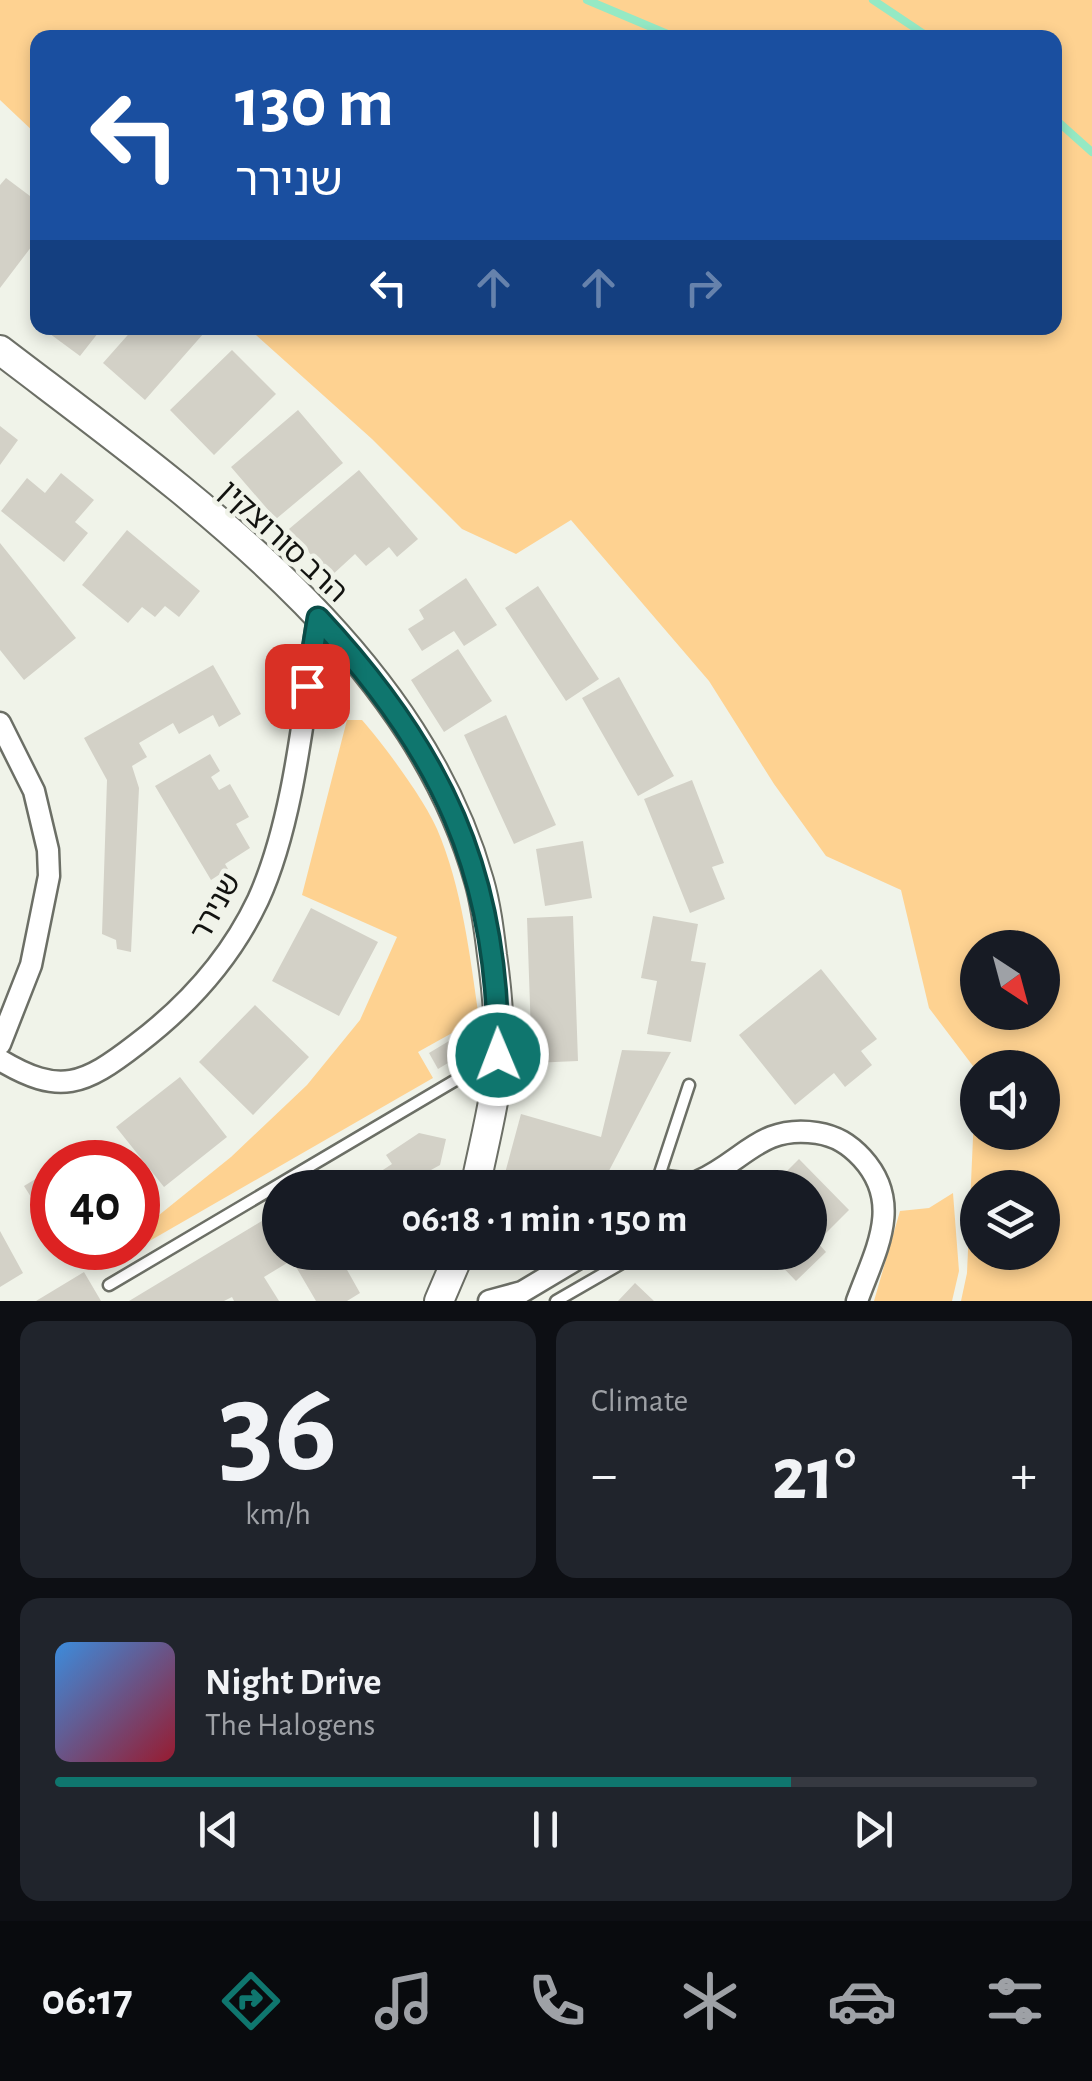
<!DOCTYPE html>
<meta charset="utf-8">
<style>
:root{--surface:#171b24;--page:#20242c;--text:#f1f3f6;--muted:#9ea1a6;--line:#363941;--accent:#0f766e}
body{margin:0;font-family:"Alegreya Sans","Noto Sans Hebrew",sans-serif;background:var(--page);color:var(--text);height:100vh;display:flex;flex-direction:column;font-size:38px;white-space:nowrap}
*{box-sizing:border-box;margin:0}
p{font-size:32px;color:var(--muted)}
.icon{flex:none;width:55px;height:55px;fill:none;stroke:currentColor;stroke-width:2;stroke-linecap:round;stroke-linejoin:round}
.map{position:relative;height:1301px;overflow:hidden}
.side{display:flex;flex-direction:column;gap:20px;padding:20px;background:#0d0f14;flex:1}
.side>*{flex:none}
.top-card{position:absolute;left:30px;top:30px;width:1032px;height:305px;border-radius:20px;box-shadow:0 5px 15px #0003;background:#1a4fa0;color:#fff;overflow:hidden}
.needle{width:65px;rotate:144deg}
.controls{position:absolute;left:960px;top:930px;display:grid;gap:20px}
.controls a{display:grid;place-items:center;width:100px;height:100px;border-radius:50%;background:var(--surface);box-shadow:0 5px 15px #0003;font-size:50px}
.speed{position:absolute;left:30px;top:1140px;display:flex;gap:20px;font-size:50px;font-weight:700;text-align:center}
.speed>*{display:grid;place-content:center;width:130px;height:130px;border-radius:50%;background:var(--surface);box-shadow:0 5px 15px #0003;line-height:1}
.speed .limit{border:15px solid #d22;background:#fff;color:#111}
.pin{position:absolute;display:grid;place-items:center;width:85px;height:85px;color:#fff;margin:-42px;border-radius:20px;box-shadow:0 5px 15px #0006}
.me{position:absolute;width:110px;margin:-55px;rotate:359deg;stroke-linejoin:round;filter:drop-shadow(0 0 8px #0008)}
.turn{display:flex;align-items:center;gap:35px;height:210px;padding:0 40px;font-size:45px}
.turn .icon{width:130px;height:130px;stroke-width:2.5}
.turn b{display:block;font-size:70px;line-height:85px}
.lanes{display:flex;align-items:center;height:95px;padding:0 40px;background:#0003;justify-content:center;gap:50px;direction:ltr}
.lanes .off{opacity:.35}
.big{font-size:75px;font-weight:700;line-height:1.1}
.side .widget{flex:1;display:flex;flex-direction:column;justify-content:center;gap:15px;min-width:0;padding:0 35px;border-radius:20px;background:var(--page)}
.side .dial{align-items:center;gap:0}
.dial b{font-size:130px;line-height:1}
.song{display:flex;align-items:center;gap:30px}
.cover{width:120px;height:120px;border-radius:15px;background:linear-gradient(135deg,hsl(210 70% 55%),hsl(350 70% 35%))}
.played{height:10px;border-radius:5px;background:linear-gradient(90deg,var(--accent) 75%,var(--line) 75%)}
.keys{display:flex;justify-content:space-around;direction:ltr}
.heat{display:flex;justify-content:space-between;align-items:center;font-size:55px;direction:ltr}
.side .tiles{flex:1;display:grid;gap:20px;grid-template-columns:1fr 1fr}
.widget:last-child{grid-column:span 2}
.trip{position:absolute;left:262px;top:1170px;width:565px;height:100px;border-radius:50px;background:var(--surface);box-shadow:0 5px 15px #0003;font-weight:700;line-height:100px;text-align:center}
.tabs{display:flex;height:160px;justify-content:space-around;align-items:center;background:#090b0e;color:var(--muted)}
.tabs .icon{width:70px;height:70px}
.tabs .current{color:var(--accent)}
.tabs b{font-size:45px;color:var(--text)}
.map>svg:first-child{display:block}
.green{fill:#fed291;fill-rule:evenodd}
.lines{fill:none;stroke-linecap:round;stroke-linejoin:round}
.stream{stroke:#95e9c4;stroke-width:8}
.building{fill:#d3d1c7}
.service-casing{stroke:#6c6f66;stroke-width:15}
.minor-casing{stroke:#6c6f66;stroke-width:25}
.tertiary-casing{stroke:#6c6f66;stroke-width:32}
.service{stroke:#fff;stroke-width:10}
.minor{stroke:#fff;stroke-width:20}
.tertiary{stroke:#fff;stroke-width:28}
.route-casing{stroke:#0a4d48;stroke-width:25}
.route{stroke:#0f766e;stroke-width:18}
.labels{text-anchor:middle;dominant-baseline:central;stroke-width:9;stroke-linejoin:round;paint-order:stroke}
.street-label{font-size:30px;fill:#121310;stroke:#f0f3e9}
</style>
<div class="map">
<svg width="1092" height="1301" viewBox="0 0 1092 1301">
<rect width="100%" height="100%" fill="#f0f3e9"/>
<path class="green" d="M0 0H1092V1301H961L967 1273 976 1070 929 1008 901 890 826 856 774 784 709 681 571 520 516 554 462 529 372 439 248 328H1055V38H38L37 135 0 100ZM978 948H1042V1012H978ZM978 1068H1042V1132H978ZM978 1188H1042V1252H978Z
M347 720H362C384 745 424 799 437 829 462 887 470 956 479 1018L418 1052 433 1078 113 1262 107 1257 119 1248H138V1232L231 1157 307 1085 360 1020 397 937 302 895Z
M953 1193 959 1271 952 1301H874L900 1211 929 1208Z"/>
<g class="lines">
<path class="stream" d="M587 0 677 38
M873 0 930 38
M1055 119 1092 152"/>
</g>
<path class="building" d="M6 178 38 202V238L0 288V185Z
M42 328H102L80 356Z
M134 328H199L204 333 145 400 103 363Z
M232 350 276 394 214 455 170 410Z
M298 410 343 463 276 519 231 467Z
M0 426 18 440 0 465Z
M359 470 418 539 397 557 389 547 366 566 355 554 330 577 289 529Z
M61 473 94 500 75 522 88 533 64 562 1 511 27 478 45 493Z
M127 530 200 591 179 617 165 606 155 617 142 607 128 623 82 585Z
M0 543 76 638 24 680 0 650Z
M466 578 497 625 464 646 454 631 422 651 408 629 424 619 419 610Z
M538 586 599 679 566 701 505 608Z
M458 649 492 701 444 732 411 680Z
M213 665 241 714 219 727 213 715 179 734 173 723 139 743 147 757 132 766 139 788 131 952 117 949 116 940 102 934 107 780 84 738Z
M619 677 674 776 638 796 582 698Z
M506 715 556 825 514 844 464 735Z
M210 754 220 771 211 777 219 790 230 784 249 817 236 824 250 848 225 864 228 869 211 880 155 786Z
M692 780 724 863 712 867 725 899 690 913 644 799Z
M583 841 592 898 545 906 536 849Z
M311 908 378 942 339 1016 272 981Z
M573 916 578 1061 532 1063 527 918Z
M653 916 698 924 691 961 706 963 691 1042 647 1034 657 981 641 978Z
M821 969 877 1039 861 1051 872 1065 845 1087 834 1073 795 1105 739 1035Z
M255 1005 309 1057 253 1115 199 1062Z
M464 1032 473 1048 438 1069 429 1053Z
M622 1050 671 1052 600 1188H501L521 1114 601 1137Z
M180 1077 227 1137 164 1187 116 1127Z
M419 1133 446 1139 440 1165 422 1175 419 1188H366L363 1183 392 1164 386 1155Z
M92 1144 104 1162H62Z
M799 1159 849 1210 817 1242 826 1252 796 1281 768 1252H810V1188H770Z
M52 1169V1230L24 1186Z
M280 1210V1252H337L360 1293 347 1301H316L292 1260 264 1277 279 1301H234L232 1297 224 1301H129Z
M0 1231 23 1273 0 1287Z
M84 1272 101 1301H36Z
M635 1283 654 1301H618Z"/>
<g class="lines">
<g class="service-casing">
<path id="service" d="M657 1182 689 1085
M109 1285 493 1058
M556 1301 641 1252"/>
</g>
<g class="minor-casing">
<path id="minor" d="M0 723 34 791 48 850 49 876 31 965 0 1044
M0 1060C60 1096 84 1085 137 1044 187 1006 231 957 258 900 295 819 304 706 318 618
M655 1188 662 1180C673 1182 689 1185 699 1181 744 1161 761 1124 817 1133 836 1136 849 1144 862 1158 904 1204 875 1251 857 1301
M489 1301 522 1292 589 1252"/>
</g>
<g class="tertiary-casing">
<path id="tertiary" d="M0 350C183 490 413 647 479 881 486 905 489 930 492 955 498 997 502 1042 496 1084 491 1118 482 1153 475 1188
M439 1301 460 1252"/>
</g>
<use href="#service" class="service"/>
<use href="#minor" class="minor"/>
<use href="#tertiary" class="tertiary"/>
</g>
<g class="lines">
<g class="route-casing">
<path id="route" d="M307 686 318 618C441 750 499 873 498 1055"/>
</g>
<use href="#route" class="route"/>
</g>
<g class="labels">
<g class="street-label">
<text transform="translate(283 542) rotate(43)">הרב סורוצקין</text>
<text transform="translate(216 907) rotate(-61)">שנירר</text>
</g>
</g>
</svg>
<div class="controls">
<a><svg class="needle" viewBox="-14 -14 28 28"><path d="M0-13l5 13h-10z" fill="#e53935"/><path d="M0 13l5-13h-10z" fill="#9ea1a6"/></svg></a>
<a><svg class="icon" aria-label="sound" viewBox="0 0 24 24"><path d="M4 9h4l5-4v14l-5-4H4zM17 9q2 3 0 6"/></svg></a>
<a><svg class="icon" aria-label="layers" viewBox="0 0 24 24"><path d="M12 4l9 5-9 5-9-5zM3 14l9 5 9-5"/></svg></a>
</div>
<div class="speed"><div class="limit">40</div></div>
<div class="pin" style="left:307px;top:686px;background:#d93025"><svg class="icon" aria-label="arrive" viewBox="0 0 24 24"><path d="M6 21V4h12l-3 4 3 4H6"/></svg></div>
<svg class="me" style="left:498px;top:1055px" viewBox="-20 -20 40 40"><circle r="17" fill="#0f766e" stroke="#fff" stroke-width="3"/><path d="M0-11L8 9 0 5-8 9z" fill="#fff"/></svg>
<div class="trip">06:18 · 1 min · 150 m</div>
<div class="top-card">
<div class="turn"><svg class="icon" aria-label="left" viewBox="0 0 24 24"><path d="M17 20v-9H6M10 6l-5 5 5 5"/></svg><div><b>130 m</b>שנירר</div></div>
<div class="lanes"><svg class="icon" aria-label="left" viewBox="0 0 24 24"><path d="M17 20v-9H6M10 6l-5 5 5 5"/></svg><svg class="icon off" aria-label="ahead" viewBox="0 0 24 24"><path d="M12 20V5M6 11l6-6 6 6"/></svg><svg class="icon off" aria-label="ahead" viewBox="0 0 24 24"><path d="M12 20V5M6 11l6-6 6 6"/></svg><svg class="icon off" aria-label="right" viewBox="0 0 24 24"><path d="M7 20v-9h11M14 6l5 5-5 5"/></svg></div>
</div>
</div>
<section class="side">
<div class="tiles">
<div class="widget dial"><b>36</b><p>km/h</p></div>
<div class="widget"><p>Climate</p>
<div class="heat"><a>−</a><b class="big">21°</b><a>+</a></div>
</div>
<div class="widget">
<div class="song"><i class="cover"></i><div><b>Night Drive</b><p>The Halogens</p></div></div>
<div class="played"></div>
<div class="keys"><svg class="icon" aria-label="previous" viewBox="0 0 24 24"><path d="M18 5L8 12l10 7zM5 5v14"/></svg><svg class="icon" aria-label="pause" viewBox="0 0 24 24"><path d="M8 5v14M16 5v14"/></svg><svg class="icon" aria-label="next" viewBox="0 0 24 24"><path d="M6 5l10 7-10 7zM19 5v14"/></svg></div>
</div>
</div>
</section>
<nav class="tabs">
<b>06:17</b>
<svg class="icon current" aria-label="directions" viewBox="0 0 24 24"><path d="M12 3l9 9-9 9-9-9zM9 14v-3h6M13 9l2 2-2 2"/></svg>
<svg class="icon" aria-label="music" viewBox="0 0 24 24"><path d="M9 18V5l10-2v13"/><circle cx="6" cy="18" r="3"/><circle cx="16" cy="16" r="3"/></svg>
<svg class="icon" aria-label="phone" viewBox="0 0 24 24"><path d="M5 4h4l2 5-3 2q2 4 5 5l2-3 5 2v4C11 20 4 13 5 4z"/></svg>
<svg class="icon" aria-label="climate" viewBox="0 0 24 24"><path d="M12 3v18M4 7l16 10M4 17L20 7"/></svg>
<svg class="icon" aria-label="car" viewBox="0 0 24 24"><path d="M5 17H2v-5l4-1 3-4h7l3 4 3 1v5h-3M9 17h6M6 11h13"/><circle cx="7" cy="17" r="2"/><circle cx="17" cy="17" r="2"/></svg>
<svg class="icon" aria-label="filters" viewBox="0 0 24 24"><path d="M4 7h16M4 17h16"/><circle cx="9" cy="7" r="2"/><circle cx="15" cy="17" r="2"/></svg>
</nav>
